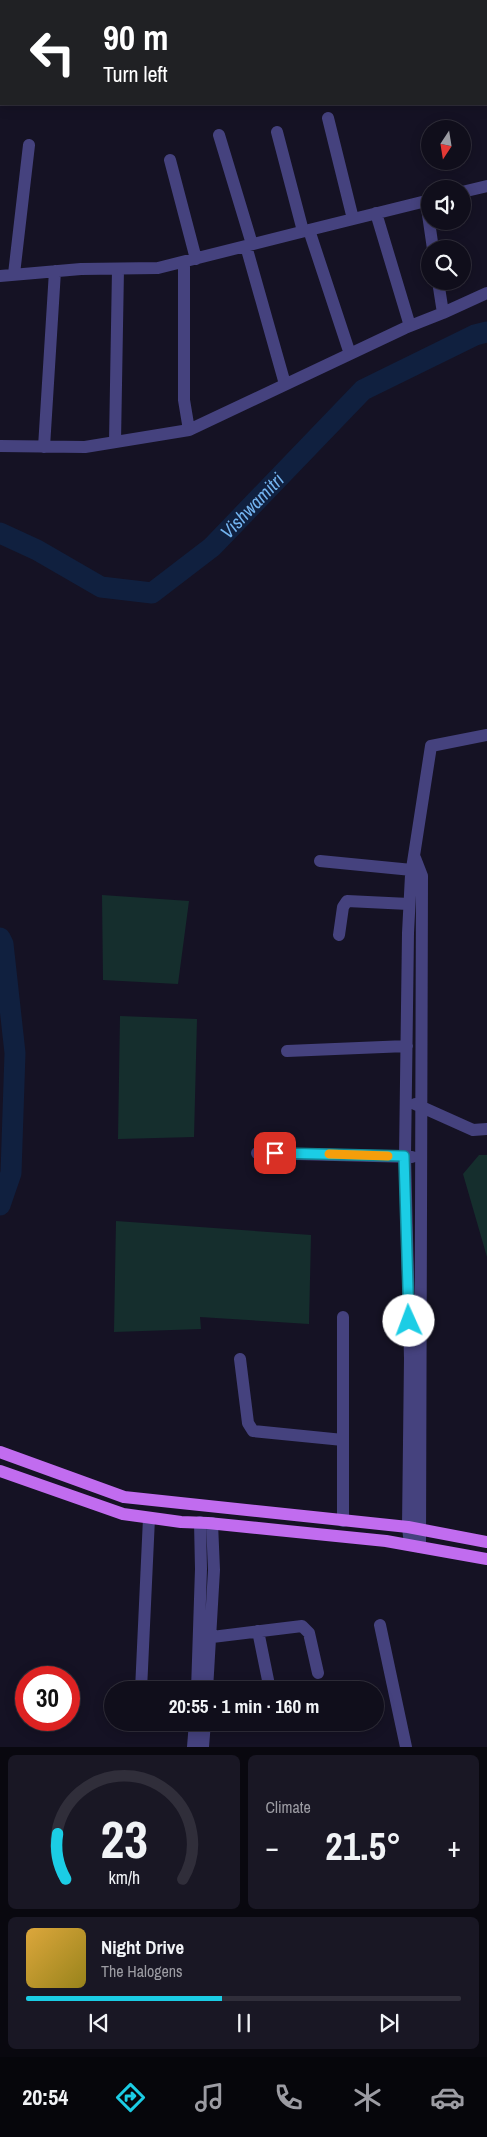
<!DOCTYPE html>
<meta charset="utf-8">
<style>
:root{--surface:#100e1b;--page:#191724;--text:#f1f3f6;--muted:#9c9ca3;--line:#302e3a;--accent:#1bcde5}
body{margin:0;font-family:"Archivo Narrow",sans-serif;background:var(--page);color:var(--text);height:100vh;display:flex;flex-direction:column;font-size:19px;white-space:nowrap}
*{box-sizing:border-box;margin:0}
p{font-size:16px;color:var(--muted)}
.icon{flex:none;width:28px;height:28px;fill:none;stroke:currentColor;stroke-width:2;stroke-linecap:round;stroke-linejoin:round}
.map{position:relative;height:1747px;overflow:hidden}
.drawer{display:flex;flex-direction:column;gap:8px;padding:8px;background:#09080f;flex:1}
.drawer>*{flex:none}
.top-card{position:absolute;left:0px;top:0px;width:488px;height:105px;box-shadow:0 2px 12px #0003,0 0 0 1px var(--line);background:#202124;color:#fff;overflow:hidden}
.needle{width:32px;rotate:192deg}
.controls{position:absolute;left:421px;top:120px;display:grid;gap:10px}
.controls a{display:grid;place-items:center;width:50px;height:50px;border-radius:50%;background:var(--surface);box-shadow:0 2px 12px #0003,0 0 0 1px var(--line);font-size:25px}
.speed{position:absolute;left:15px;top:1666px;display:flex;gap:10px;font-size:25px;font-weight:700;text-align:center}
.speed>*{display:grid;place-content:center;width:65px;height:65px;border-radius:50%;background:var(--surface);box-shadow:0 2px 12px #0003,0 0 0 1px var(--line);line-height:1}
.speed .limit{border:8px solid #d22;background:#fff;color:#111}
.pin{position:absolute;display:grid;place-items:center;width:42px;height:42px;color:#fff;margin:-21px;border-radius:10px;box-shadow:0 2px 8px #0006}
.me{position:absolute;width:55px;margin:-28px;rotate:358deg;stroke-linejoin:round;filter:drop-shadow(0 0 4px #0008)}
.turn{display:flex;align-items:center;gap:18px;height:105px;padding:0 20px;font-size:22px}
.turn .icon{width:65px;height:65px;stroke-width:2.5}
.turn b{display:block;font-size:35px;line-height:42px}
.big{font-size:38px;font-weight:700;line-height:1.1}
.drawer .card{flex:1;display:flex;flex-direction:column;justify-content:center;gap:8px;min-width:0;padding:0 18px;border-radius:8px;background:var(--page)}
.drawer .dial{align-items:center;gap:0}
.dial svg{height:130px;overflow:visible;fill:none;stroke:var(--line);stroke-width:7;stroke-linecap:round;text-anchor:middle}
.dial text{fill:var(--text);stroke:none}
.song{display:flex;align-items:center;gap:15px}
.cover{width:60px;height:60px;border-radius:8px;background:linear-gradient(135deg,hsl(40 70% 55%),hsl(50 70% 35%))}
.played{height:5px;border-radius:2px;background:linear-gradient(90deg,var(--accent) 45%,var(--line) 45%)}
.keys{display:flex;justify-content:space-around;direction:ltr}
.heat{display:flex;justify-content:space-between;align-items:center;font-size:28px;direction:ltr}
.drawer .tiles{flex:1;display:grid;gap:8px;grid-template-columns:1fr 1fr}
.card:last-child{grid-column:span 2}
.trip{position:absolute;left:104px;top:1681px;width:280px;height:50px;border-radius:25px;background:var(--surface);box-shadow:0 2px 12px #0003,0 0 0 1px var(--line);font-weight:700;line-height:50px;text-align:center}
.tabs{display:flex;height:80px;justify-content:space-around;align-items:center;background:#06060b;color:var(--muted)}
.tabs .icon{width:35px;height:35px}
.tabs .active{color:var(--accent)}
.tabs b{font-size:22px;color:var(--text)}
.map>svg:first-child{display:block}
.green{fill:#152e2d}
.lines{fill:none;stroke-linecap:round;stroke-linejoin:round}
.river{stroke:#10203f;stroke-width:21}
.minor{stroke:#45427e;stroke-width:12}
.major{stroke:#c16cef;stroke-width:12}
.route-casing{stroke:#128595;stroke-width:12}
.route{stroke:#1bcde5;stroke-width:9}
.slow{stroke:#f59e0b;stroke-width:9}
.labels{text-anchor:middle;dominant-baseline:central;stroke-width:5;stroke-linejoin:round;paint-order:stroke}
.water-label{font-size:19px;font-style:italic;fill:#73b3ef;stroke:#151224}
</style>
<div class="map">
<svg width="487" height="1747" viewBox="0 0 487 1747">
<rect width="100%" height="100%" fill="#151224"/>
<path class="green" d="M102 895 189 901 178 984 103 980Z
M120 1016 197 1019 194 1137 118 1139Z
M479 1155H487V1257L463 1174Z
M116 1221 311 1235 309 1324 200 1317 201 1329 114 1332Z"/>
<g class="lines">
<g class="river">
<path id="s1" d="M0 533 37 550 101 587 152 593 212 547 363 390 475 335 487 332"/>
<path d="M0 938 3 944 15 1053 11 1173 0 1205"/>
</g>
<path class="minor" d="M328 118 353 219
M277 132 303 231
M219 135 252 244
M170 160 196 259
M462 192 487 186
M426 201 433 249
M376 213 410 326
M246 246 285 384
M184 262V400L189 430
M14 274 29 145
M0 276 81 269 158 268 309 230
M438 281 443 313
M350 354 309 230 430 200
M115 442 118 269
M0 446 85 447 189 430 405 328 443 313 487 293
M44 447 55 271
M415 858 422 876 420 1547
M320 861 412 870
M339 935 343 907 347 901 409 904
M287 1051 407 1046
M415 1104 473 1130 487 1129
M257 1153 412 1157
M240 1359 248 1423 253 1431 343 1440
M343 1521V1317
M410 1545 408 1527 410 1358 405 1156 408 933 411 875 431 746 487 735
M380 1625 406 1747
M258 1631 269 1685
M204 1638 302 1626 309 1633 318 1673
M141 1690 149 1518
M197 1690 201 1569 200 1522
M207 1690 214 1570 212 1523
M193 1747 195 1722
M203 1747 205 1722"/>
<path class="major" d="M0 1452 124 1497 408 1527 487 1542
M0 1471 123 1514 181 1522 208 1523 386 1541 487 1559"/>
</g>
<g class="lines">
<g class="route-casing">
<path id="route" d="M275 1153 404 1156 409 1321"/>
</g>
<use href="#route" class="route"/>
<path class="slow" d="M329 1154 388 1156"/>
</g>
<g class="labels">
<g class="water-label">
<text stroke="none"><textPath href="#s1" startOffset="299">Vishwamitri</textPath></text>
</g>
</g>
</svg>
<div class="controls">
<a><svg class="needle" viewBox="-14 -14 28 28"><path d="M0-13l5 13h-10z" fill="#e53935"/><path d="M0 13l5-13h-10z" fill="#9c9ca3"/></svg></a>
<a><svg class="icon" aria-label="sound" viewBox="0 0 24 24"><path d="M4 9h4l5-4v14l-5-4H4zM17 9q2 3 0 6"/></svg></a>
<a><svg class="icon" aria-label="search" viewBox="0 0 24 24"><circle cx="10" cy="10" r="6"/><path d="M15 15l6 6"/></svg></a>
</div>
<div class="speed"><div class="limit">30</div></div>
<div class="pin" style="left:275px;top:1153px;background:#d93025"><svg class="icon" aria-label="arrive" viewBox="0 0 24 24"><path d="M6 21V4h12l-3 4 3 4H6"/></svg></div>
<svg class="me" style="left:409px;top:1321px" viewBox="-20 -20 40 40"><circle r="19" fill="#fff"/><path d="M0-13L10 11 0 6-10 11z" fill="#1bcde5"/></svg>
<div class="trip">20:55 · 1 min · 160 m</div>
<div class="top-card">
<div class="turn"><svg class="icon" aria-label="left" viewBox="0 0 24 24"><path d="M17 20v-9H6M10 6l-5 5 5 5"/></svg><div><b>90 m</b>Turn left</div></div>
</div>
</div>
<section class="drawer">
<div class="tiles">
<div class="card dial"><svg viewBox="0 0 100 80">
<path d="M14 69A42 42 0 1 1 86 69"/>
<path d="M14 69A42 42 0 0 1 9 41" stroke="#1bcde5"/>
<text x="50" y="56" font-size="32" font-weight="700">23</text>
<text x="50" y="72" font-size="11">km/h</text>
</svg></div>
<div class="card"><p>Climate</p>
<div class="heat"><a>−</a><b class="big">21.5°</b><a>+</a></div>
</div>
<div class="card">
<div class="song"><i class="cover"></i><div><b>Night Drive</b><p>The Halogens</p></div></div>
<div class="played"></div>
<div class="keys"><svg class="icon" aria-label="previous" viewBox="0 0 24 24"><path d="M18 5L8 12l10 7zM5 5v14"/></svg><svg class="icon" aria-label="pause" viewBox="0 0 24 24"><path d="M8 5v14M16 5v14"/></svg><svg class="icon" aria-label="next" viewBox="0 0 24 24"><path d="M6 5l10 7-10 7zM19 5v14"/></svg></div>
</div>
</div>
</section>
<nav class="tabs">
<b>20:54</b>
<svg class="icon active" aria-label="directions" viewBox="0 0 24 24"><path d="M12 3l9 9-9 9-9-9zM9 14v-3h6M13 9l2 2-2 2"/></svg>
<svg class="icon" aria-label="music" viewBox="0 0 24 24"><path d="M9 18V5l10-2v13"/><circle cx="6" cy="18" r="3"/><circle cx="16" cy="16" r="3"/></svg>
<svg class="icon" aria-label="phone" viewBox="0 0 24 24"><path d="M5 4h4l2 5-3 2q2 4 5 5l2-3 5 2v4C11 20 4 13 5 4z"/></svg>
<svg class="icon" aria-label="climate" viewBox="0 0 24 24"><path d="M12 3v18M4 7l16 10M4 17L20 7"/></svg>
<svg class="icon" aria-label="car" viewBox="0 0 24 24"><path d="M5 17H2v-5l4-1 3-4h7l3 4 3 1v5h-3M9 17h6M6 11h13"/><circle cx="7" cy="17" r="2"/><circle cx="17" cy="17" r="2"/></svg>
</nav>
